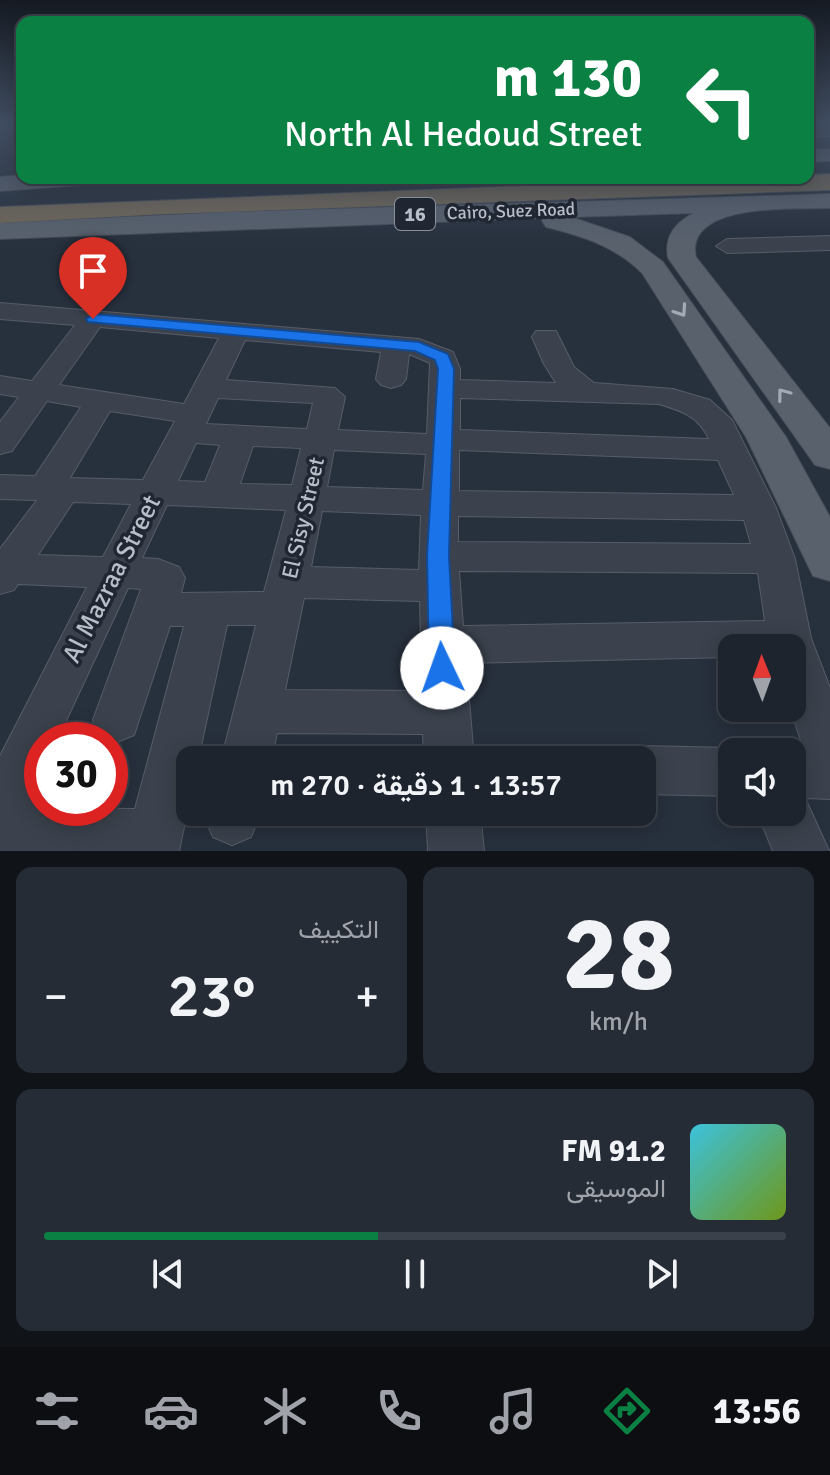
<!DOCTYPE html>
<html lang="ar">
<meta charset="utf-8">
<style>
:root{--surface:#1d242e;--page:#252c36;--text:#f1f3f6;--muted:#a0a4aa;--line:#3b414a;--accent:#0b8043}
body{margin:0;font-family:Signika,Vazirmatn,sans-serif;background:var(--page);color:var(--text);direction:rtl;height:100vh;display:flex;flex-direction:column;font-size:30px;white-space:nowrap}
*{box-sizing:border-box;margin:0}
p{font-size:26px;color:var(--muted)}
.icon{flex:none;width:44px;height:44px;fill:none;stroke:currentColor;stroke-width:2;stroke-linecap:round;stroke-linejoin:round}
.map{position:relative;height:851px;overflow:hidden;direction:ltr}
.sheet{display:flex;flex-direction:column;gap:16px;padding:16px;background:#101419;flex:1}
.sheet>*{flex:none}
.guide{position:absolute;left:16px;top:16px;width:798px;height:168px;border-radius:16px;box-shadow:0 4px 20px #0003,0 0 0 2px var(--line);direction:rtl;background:#0b8043;color:#fff;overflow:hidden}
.needle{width:52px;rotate:359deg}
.controls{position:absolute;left:718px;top:634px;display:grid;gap:16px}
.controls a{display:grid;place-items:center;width:88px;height:88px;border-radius:16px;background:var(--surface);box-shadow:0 4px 20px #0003,0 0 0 2px var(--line);font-size:40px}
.speed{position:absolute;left:24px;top:722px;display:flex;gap:16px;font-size:40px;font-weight:700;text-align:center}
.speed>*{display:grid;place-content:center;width:104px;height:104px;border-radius:50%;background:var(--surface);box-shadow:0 4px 20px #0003,0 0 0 2px var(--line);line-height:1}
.speed .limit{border:12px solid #d22;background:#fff;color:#111}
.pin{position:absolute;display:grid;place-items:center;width:68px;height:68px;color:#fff;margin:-82px -34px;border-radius:50% 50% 50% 0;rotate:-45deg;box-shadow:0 0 8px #0007}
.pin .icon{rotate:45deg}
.me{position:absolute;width:88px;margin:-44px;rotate:357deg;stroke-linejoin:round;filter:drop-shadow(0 0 6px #0008)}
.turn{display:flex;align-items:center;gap:28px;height:168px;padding:0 40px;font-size:36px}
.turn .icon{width:104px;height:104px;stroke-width:2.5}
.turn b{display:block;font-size:56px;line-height:68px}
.big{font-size:60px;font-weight:600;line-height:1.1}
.sheet .tile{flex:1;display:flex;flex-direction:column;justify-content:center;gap:12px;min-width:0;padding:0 28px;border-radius:16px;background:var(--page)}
.sheet .dial{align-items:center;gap:0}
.dial b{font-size:104px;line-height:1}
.song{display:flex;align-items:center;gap:24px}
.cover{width:96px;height:96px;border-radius:12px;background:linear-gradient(135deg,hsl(190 70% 55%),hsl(80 70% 35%))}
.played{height:8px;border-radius:4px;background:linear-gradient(90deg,var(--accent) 45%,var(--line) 45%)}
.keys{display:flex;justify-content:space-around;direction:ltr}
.heat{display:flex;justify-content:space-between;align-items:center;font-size:44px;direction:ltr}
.sheet .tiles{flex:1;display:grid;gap:16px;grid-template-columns:1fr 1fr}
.tile:last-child{grid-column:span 2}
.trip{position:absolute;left:176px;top:746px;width:480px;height:80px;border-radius:16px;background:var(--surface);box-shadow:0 4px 20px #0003,0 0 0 2px var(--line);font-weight:600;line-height:80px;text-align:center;direction:rtl}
.tabs{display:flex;height:128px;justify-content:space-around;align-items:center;background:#0c0e12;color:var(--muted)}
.tabs .icon{width:56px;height:56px}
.tabs .active{color:var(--accent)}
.tabs b{font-size:36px;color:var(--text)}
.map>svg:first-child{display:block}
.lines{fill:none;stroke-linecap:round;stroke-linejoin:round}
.minor-casing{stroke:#565d68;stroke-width:2}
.major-casing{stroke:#444b56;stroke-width:2}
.highway-casing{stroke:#464d58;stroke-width:2}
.minor{fill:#3b424d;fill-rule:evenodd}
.major{fill:#59616d;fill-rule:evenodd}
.highway{fill:#726859;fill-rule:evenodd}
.oneway{stroke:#a4abb6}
.route{fill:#1a73e8;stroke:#114b97;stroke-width:2}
.labels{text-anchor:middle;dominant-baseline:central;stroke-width:7;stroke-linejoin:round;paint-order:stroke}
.far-street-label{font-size:18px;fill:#b7bec8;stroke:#202732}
.shield{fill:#202732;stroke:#8a919b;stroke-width:2}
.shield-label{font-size:20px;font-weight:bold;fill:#b7bec8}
.street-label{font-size:22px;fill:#b7bec8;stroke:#202732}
.near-street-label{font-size:26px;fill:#b7bec8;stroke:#202732}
</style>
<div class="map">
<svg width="830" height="851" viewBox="0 0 830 851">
<rect width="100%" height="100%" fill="#27303d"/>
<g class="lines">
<g class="minor-casing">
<path id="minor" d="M830 126V136L808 137V127Z
M830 236V250L727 253 716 246 727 239Z
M0 303 419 339 453 352 460 369V380L556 383 544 364 532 337 536 331H556L574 367 594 383 673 389 710 400 732 420 776 508 795 559 811 638 830 688V799L805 798 829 851H773L757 812H792V752H783L804 749 790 708 792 648H732V657L466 663 474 760H424L423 734 277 733 271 760H221L256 625H227L198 760H190V798L179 851H0V756L87 587 18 584 14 590 0 594V549L37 500 0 499V475L35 476 81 407 47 401 12 451 0 454V422L19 397 0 394V376L32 381 75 325 0 319ZM100 327 219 338 184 404 59 385ZM245 340 381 352 376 379 381 385 391 388 401 385 406 379 409 354 430 363 427 434 338 430 345 397 335 388 226 380ZM218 398 313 403 307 429 206 424ZM460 398 659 404C682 411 698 416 709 439L460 430ZM110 411 175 421 143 480 70 478ZM196 443 220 445 205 482 178 481ZM253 446 301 448 292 485 240 484ZM334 450 426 454 423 490 327 487ZM459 450 718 460 734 495 459 491ZM73 502 131 504 103 557 38 555ZM167 505 286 510 264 592 181 593 185 578 179 567 158 559 142 558ZM322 511 421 515 419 570 311 567ZM458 516 744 520 751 544 458 542ZM459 571 758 573 765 621 463 626ZM128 588 141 589 93 720 100 735 117 742 134 735 170 626H184L135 809 42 808V802L37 801 42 783V740H57ZM304 598 420 601 422 691 285 690Z
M642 746 732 748 743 752H732V796L642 794V760H621L624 753Z
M207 812H261L251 837 232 845 213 837 205 818Z
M426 812H480L484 851H428Z"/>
</g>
<g class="major-casing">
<path id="major" d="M830 149V161L808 162V150Z
M22 175V178H95L91 183 83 185 0 191V177Z
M830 194V208C796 209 684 202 696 257L830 428V469L815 465 668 258C664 236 675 223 694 213L571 217 630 237 663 262 786 437 830 517V581L813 576 746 437 642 273C615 246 582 236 546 227L542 221 544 218 0 239V223L229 212Z"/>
</g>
<g class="highway-casing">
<path id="highway" d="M830 174V190L164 214 0 223V207L725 178H808V175Z"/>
</g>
<use href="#minor" class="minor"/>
<use href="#major" class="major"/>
<use href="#highway" class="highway"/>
</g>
<defs><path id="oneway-chevron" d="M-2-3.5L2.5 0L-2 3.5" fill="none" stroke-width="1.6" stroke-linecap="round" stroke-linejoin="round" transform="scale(2)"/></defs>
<g class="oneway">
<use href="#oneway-chevron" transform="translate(681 311) rotate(56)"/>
<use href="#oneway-chevron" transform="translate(783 394) rotate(-127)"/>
</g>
<linearGradient id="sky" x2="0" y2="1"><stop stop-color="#151a22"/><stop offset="0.51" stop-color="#414e62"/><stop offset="1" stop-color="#414e62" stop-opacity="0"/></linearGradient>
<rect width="830" height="243" fill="url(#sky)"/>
<path class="route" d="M93 314 419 342 448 354 454 369 449 556 455 668 451 676 442 679 433 676 429 668 427 556 438 369 435 360 415 351 88 322 86 319Z"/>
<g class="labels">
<g class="far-street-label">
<text transform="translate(511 211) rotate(-2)">Cairo, Suez Road</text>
</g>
<rect class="shield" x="395" y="198" width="40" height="32" rx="6"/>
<g class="shield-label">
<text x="415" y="214">16</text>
</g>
<g class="street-label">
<text transform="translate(303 518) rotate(-77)">El Sisy Street</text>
</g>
<g class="near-street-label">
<text transform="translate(112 579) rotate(-63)">Al Mazraa Street</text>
</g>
</g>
</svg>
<div class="controls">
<a><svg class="needle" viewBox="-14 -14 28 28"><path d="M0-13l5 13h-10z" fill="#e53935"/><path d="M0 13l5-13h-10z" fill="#a0a4aa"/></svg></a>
<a><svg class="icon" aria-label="sound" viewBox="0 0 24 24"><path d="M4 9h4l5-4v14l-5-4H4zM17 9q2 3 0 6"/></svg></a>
</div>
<div class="speed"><div class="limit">30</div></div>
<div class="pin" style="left:93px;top:319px;background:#d93025"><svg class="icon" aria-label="arrive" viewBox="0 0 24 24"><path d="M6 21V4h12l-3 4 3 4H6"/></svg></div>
<svg class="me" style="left:442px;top:668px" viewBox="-20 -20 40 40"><circle r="19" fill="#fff"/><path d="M0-13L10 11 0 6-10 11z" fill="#1a73e8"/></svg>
<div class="trip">13:57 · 1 دقيقة · 270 m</div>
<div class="guide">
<div class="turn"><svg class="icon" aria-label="left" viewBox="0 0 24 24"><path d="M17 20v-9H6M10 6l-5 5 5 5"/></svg><div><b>130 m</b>North Al Hedoud Street</div></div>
</div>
</div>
<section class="sheet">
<div class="tiles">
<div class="tile dial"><b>28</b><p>km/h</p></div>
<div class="tile"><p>التكييف</p>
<div class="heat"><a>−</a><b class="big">23°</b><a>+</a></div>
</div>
<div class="tile">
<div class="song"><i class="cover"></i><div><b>91.2 FM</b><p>الموسيقى</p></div></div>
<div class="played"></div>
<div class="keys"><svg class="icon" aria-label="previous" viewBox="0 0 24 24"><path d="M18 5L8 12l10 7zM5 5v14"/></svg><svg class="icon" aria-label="pause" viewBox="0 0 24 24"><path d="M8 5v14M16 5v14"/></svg><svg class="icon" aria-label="next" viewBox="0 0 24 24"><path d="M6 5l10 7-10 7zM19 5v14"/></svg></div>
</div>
</div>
</section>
<nav class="tabs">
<b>13:56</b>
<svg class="icon active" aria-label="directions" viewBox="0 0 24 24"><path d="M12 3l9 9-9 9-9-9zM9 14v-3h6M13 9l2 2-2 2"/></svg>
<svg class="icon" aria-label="music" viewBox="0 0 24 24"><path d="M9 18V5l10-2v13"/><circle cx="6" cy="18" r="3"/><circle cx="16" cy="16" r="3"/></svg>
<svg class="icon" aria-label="phone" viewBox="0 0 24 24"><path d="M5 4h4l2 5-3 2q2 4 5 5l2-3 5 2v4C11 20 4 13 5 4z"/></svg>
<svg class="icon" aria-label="climate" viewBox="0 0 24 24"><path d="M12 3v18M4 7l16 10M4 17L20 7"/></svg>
<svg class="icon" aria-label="car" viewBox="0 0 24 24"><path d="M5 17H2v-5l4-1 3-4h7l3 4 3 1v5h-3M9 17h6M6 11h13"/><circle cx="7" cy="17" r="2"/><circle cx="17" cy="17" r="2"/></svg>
<svg class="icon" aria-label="filters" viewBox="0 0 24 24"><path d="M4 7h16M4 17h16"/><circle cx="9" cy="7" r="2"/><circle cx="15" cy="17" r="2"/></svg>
</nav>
